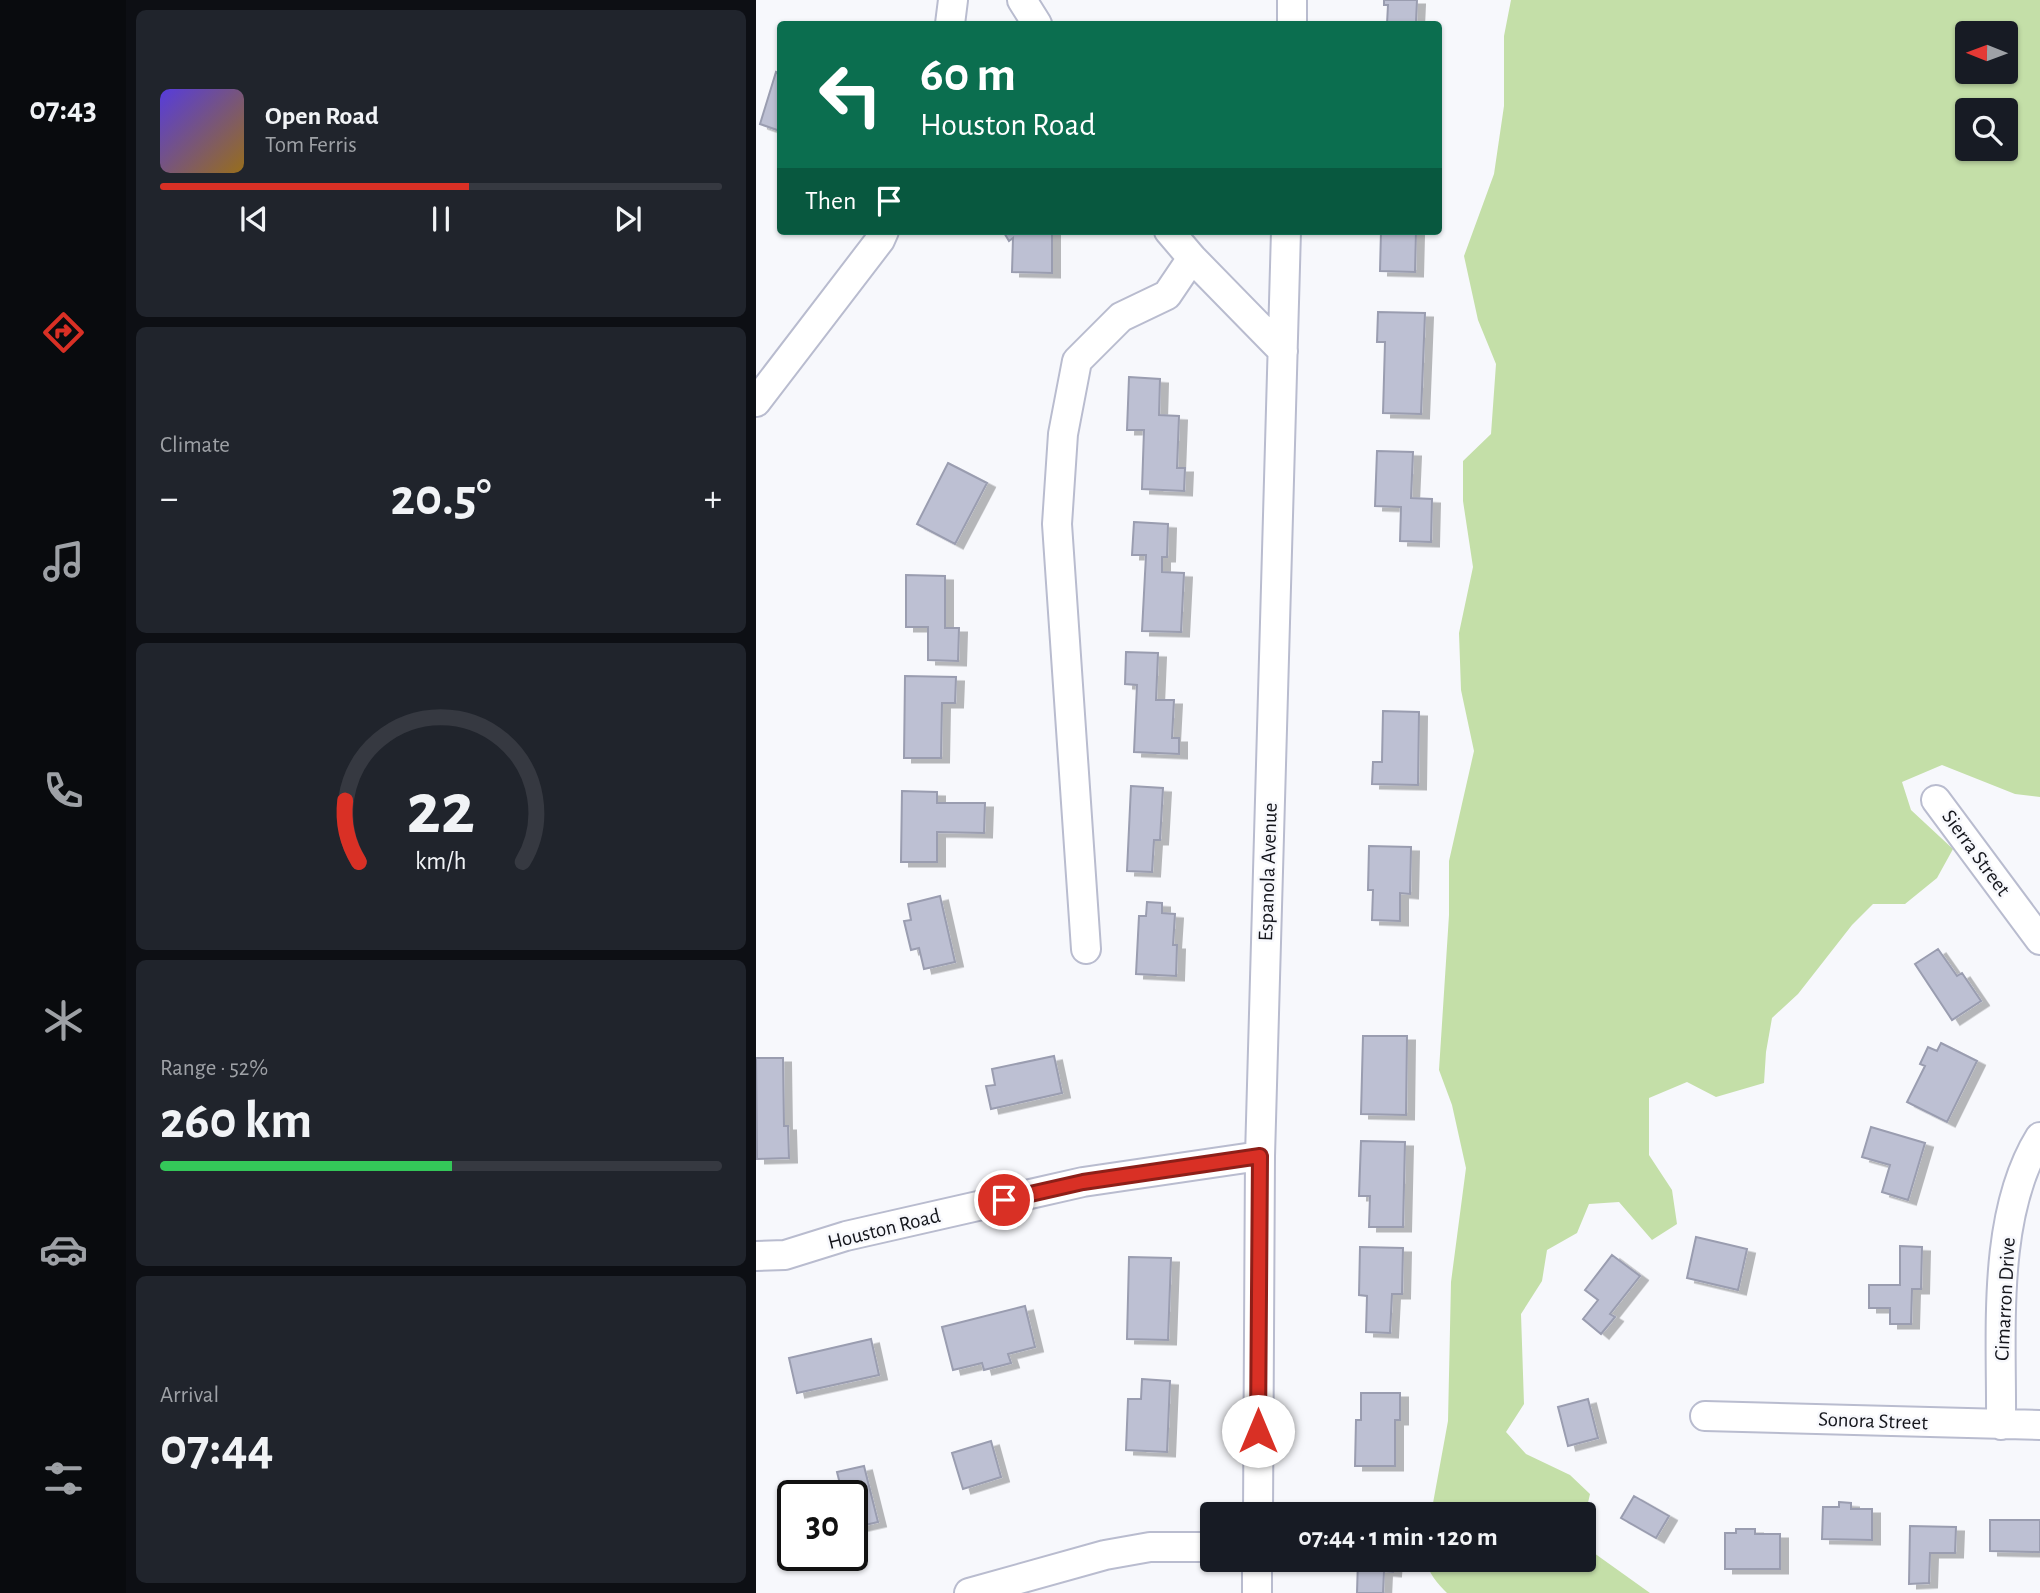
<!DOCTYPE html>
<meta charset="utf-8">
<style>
:root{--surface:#171b24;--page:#20242c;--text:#f1f3f6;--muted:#9ea1a6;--line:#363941;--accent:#d93025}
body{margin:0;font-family:"Alegreya Sans",sans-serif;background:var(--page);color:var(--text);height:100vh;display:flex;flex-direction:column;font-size:26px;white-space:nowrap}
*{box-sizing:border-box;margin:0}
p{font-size:23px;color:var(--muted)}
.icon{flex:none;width:38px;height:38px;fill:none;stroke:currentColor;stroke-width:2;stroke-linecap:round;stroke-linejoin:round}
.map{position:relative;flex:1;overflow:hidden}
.sheet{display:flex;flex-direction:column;gap:10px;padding:10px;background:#0d0f14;width:630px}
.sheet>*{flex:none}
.banner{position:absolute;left:21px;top:21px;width:665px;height:214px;border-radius:7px;box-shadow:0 2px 5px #0004;background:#0b6e4f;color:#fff;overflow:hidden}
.needle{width:46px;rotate:271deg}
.fabs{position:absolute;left:1199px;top:21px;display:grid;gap:14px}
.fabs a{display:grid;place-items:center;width:63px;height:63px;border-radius:7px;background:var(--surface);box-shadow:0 2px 5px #0004;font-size:35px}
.speed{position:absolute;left:21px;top:1480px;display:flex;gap:14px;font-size:35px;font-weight:700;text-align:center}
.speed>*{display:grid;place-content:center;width:91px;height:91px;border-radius:50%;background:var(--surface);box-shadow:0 2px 5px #0004;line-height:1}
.speed .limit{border:4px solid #111;border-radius:10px;background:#fff;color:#111}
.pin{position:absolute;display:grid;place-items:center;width:60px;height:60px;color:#fff;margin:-30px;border:4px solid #fff;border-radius:50%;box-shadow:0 2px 7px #0007}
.me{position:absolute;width:77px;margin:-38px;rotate:0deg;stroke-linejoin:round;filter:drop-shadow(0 0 5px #0008)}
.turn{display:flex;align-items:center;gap:24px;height:147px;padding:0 28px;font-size:32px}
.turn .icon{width:91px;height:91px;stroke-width:2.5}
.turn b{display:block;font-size:49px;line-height:60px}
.then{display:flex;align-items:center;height:66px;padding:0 28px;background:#0003;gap:14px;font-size:26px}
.big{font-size:52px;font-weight:600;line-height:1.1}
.sheet .widget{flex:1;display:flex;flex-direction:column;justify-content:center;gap:10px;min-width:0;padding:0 24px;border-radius:10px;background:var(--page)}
.sheet .dial{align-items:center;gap:0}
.dial svg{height:182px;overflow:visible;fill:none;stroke:var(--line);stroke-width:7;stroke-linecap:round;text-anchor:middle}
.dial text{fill:var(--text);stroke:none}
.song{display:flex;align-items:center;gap:21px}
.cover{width:84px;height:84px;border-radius:10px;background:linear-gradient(135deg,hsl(250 70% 55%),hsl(40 70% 35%))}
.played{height:7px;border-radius:4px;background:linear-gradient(90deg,var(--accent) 55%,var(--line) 55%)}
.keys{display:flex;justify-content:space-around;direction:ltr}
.heat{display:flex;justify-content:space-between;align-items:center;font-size:38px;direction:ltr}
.charge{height:10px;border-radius:5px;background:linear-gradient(90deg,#34c759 52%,var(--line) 0)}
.trip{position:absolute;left:444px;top:1502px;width:396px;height:70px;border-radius:7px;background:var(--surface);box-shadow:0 2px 5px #0004;font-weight:600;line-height:70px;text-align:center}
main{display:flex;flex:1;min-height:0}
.dock{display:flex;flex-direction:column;width:126px;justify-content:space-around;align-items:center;background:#090b0e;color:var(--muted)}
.dock .icon{width:49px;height:49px}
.dock .on{color:var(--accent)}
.dock b{font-size:32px;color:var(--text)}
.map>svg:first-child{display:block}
.green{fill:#c4dfa8;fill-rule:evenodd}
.building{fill:#bdc0d3;stroke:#9a9db0;stroke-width:2;filter:url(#shadow)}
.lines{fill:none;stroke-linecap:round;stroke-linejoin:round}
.street-casing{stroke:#b9bccf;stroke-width:32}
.street{stroke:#fff;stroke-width:28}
.route-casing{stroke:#8d1f18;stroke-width:18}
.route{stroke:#d93025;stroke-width:12}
.labels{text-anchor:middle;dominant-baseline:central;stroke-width:5;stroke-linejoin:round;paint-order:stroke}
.street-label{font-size:21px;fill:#14151b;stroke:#f7f8fc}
</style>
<main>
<nav class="dock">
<b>07:43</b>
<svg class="icon on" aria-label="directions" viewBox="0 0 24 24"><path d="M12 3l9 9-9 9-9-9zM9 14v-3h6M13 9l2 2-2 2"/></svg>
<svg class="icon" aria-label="music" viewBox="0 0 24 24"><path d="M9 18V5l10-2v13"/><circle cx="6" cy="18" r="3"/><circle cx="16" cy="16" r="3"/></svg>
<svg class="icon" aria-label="phone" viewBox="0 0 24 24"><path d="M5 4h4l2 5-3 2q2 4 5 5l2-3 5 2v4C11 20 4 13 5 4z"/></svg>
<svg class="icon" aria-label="climate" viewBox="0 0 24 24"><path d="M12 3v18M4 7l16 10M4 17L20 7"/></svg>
<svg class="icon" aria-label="car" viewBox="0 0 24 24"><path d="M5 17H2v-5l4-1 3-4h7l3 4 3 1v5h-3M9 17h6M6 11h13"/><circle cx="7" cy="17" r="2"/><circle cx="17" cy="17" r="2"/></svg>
<svg class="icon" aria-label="filters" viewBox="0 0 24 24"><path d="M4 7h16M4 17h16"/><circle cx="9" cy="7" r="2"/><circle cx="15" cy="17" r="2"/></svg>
</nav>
<section class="sheet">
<div class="widget">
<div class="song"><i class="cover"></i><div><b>Open Road</b><p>Tom Ferris</p></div></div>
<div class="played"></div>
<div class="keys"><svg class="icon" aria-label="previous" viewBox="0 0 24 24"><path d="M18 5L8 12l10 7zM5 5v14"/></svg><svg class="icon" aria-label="pause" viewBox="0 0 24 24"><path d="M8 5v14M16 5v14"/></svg><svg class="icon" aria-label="next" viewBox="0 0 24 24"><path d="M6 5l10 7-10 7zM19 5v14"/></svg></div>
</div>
<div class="widget"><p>Climate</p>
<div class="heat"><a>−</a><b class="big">20.5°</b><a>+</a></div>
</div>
<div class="widget dial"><svg viewBox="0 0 100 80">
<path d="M14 69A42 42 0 1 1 86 69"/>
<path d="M14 69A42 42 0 0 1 8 42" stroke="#d93025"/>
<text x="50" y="56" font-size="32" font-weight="700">22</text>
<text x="50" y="72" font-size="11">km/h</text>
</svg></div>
<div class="widget"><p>Range · 52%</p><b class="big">260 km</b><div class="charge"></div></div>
<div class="widget"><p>Arrival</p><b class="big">07:44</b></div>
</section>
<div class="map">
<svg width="1284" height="1593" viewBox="0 0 1284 1593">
<defs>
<filter id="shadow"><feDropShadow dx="8" dy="4.5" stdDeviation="0" flood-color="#0004"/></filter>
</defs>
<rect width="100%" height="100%" fill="#f7f8fc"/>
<path class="green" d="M755 0H1284V797L1259 794 1186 765 1146 782 1155 810 1197 849 1181 878 1149 904H1117L1096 925 1042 994 1016 1018 1010 1052 1008 1083 960 1097 931 1082 893 1098V1155L916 1190 921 1224 896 1240 863 1202 833 1204 821 1233 791 1250 786 1281 765 1314 768 1404 750 1432 770 1454 814 1475 834 1494 828 1520V1514H675L692 1421 695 1282 710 1168 696 1105 683 1070 693 915V861L718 751 705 690 703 633 717 567 707 501V461L735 434 740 364 722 320 708 256 738 174 748 106V36ZM1211 33H1250V72H1211ZM1211 110H1250V149H1211Z
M828 1526 831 1548 894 1593H691C682 1584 671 1572 670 1559H828Z"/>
<path class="building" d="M628 0H661L660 22 667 24H631L632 5H628Z
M20 72 24 74V131L4 124Z
M247 231H296V273L256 272 257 238 253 241Z
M625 231H660L659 272 624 271Z
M622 312 669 313 665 414 627 413 629 342H621Z
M373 377 404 379 403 415 423 416 421 468H429L428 491 386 489 388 430H371Z
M621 451 657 452 655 498 676 499 675 542 644 541 645 507 619 506Z
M192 463 231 483 199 544 161 524Z
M378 522 412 524 411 557H406V572L428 573 425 632 386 631 390 555H376Z
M150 575 189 576V628H203L202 661 172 660V627H150Z
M370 652 402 653 400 700H418L416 738H423V754L378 752 381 685 369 684Z
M149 676 200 677 199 703H186L185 758H148Z
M627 711 663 712 662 785 616 784 617 762H626Z
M375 786 407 788 404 840H398L396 872 371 871Z
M146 791 181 792V803H229L228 833 181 832V862H145Z
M613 846 655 847 654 894 644 893V921L616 920 617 890H612Z
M184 896 199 962 168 969 163 948 155 950 148 921 155 920 152 904Z
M391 902 406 903V913L419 914 417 945H421L420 976 380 974 383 916H390Z
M1182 949 1201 976 1206 973 1225 1001 1196 1020 1159 964Z
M607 1036H651L650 1115 605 1114Z
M1185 1043 1221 1061 1191 1122 1151 1102 1169 1066 1164 1064 1172 1047 1181 1051Z
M298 1056 306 1093 235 1109 230 1086 239 1085 236 1069Z
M0 1058H27L28 1126H32L33 1158 1 1159Z
M1115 1127 1169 1143 1152 1200 1126 1192 1134 1165 1106 1157Z
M605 1141 649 1142 647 1227H613L614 1196H603Z
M940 1237 991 1249 982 1290 931 1278Z
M1144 1246 1166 1247 1165 1289H1156L1155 1324H1134V1308H1113V1285H1144Z
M604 1247 647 1248 646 1294H636L634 1333 610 1332 611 1296 603 1295Z
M856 1255 884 1276 854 1314 859 1317 845 1334 827 1319 842 1300 829 1290Z
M373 1257 415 1258 412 1340 371 1339Z
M269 1306 279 1347 252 1354 255 1363 228 1370 226 1363 197 1370 186 1327Z
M115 1339 123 1375 41 1393 33 1358Z
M386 1379 414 1381 411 1452 370 1450 372 1399H385Z
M605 1393H644V1420H639V1466H599L600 1420H605Z
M832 1399 842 1438 812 1446 802 1407Z
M235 1441 245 1477 207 1489 196 1453Z
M108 1466 122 1522 96 1528V1496H37V1521L31 1497 84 1484 81 1472Z
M878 1496 913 1516 900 1538 865 1518Z
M1083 1502 1095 1503V1509H1116V1540L1066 1539 1067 1507H1083Z
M599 1507 640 1509V1514H599Z
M1234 1520H1284V1552L1234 1551Z
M1154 1526 1200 1527 1199 1553H1174L1173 1583 1153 1584Z
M980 1529H999V1534H1024V1569H969V1533H980Z
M602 1559H638L637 1572 628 1571 627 1593H601Z"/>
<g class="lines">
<g class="street-casing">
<path id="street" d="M266 0 281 24
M194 24 197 0
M536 24V0
M413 231 436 258 527 351
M0 402 124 240 128 231
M1180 800 1284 940
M330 949 301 524 307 434 321 361 365 317 411 295 436 258
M0 1256 29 1255 90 1236 327 1182 504 1156
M949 1416 1284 1425
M1245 1425C1246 1334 1235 1216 1284 1137
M502 1514 504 1156 530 231
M213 1593 349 1555 394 1547H457
M501 1593V1559"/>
</g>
<use href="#street" class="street"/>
</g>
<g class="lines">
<g class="route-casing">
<path id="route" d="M248 1200 327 1182 504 1156 502 1431"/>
</g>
<use href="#route" class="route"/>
</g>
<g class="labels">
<g class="street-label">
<text transform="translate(1220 853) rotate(54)">Sierra Street</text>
<text transform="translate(512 872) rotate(-88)">Espanola Avenue</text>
<text transform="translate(128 1229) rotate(-14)">Houston Road</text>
<text transform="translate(1249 1299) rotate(-87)">Cimarron Drive</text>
<text transform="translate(1117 1421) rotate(2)">Sonora Street</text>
</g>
</g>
</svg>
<div class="fabs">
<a><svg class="needle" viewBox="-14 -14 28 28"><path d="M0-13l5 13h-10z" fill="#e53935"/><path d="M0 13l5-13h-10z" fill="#9ea1a6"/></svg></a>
<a><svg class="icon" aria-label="search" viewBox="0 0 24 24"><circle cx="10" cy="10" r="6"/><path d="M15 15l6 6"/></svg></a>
</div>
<div class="speed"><div class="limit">30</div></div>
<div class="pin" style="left:248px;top:1200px;background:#d93025"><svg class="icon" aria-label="arrive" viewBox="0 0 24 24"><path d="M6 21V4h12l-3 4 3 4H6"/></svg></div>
<svg class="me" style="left:502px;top:1431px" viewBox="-20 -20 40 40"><circle r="19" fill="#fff"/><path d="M0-13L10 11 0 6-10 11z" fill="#d93025"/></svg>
<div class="trip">07:44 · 1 min · 120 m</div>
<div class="banner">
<div class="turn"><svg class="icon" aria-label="left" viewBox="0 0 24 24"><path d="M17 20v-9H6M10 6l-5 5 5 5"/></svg><div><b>60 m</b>Houston Road</div></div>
<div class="then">Then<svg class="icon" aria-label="arrive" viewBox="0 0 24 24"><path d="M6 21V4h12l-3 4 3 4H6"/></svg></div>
</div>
</div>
</main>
